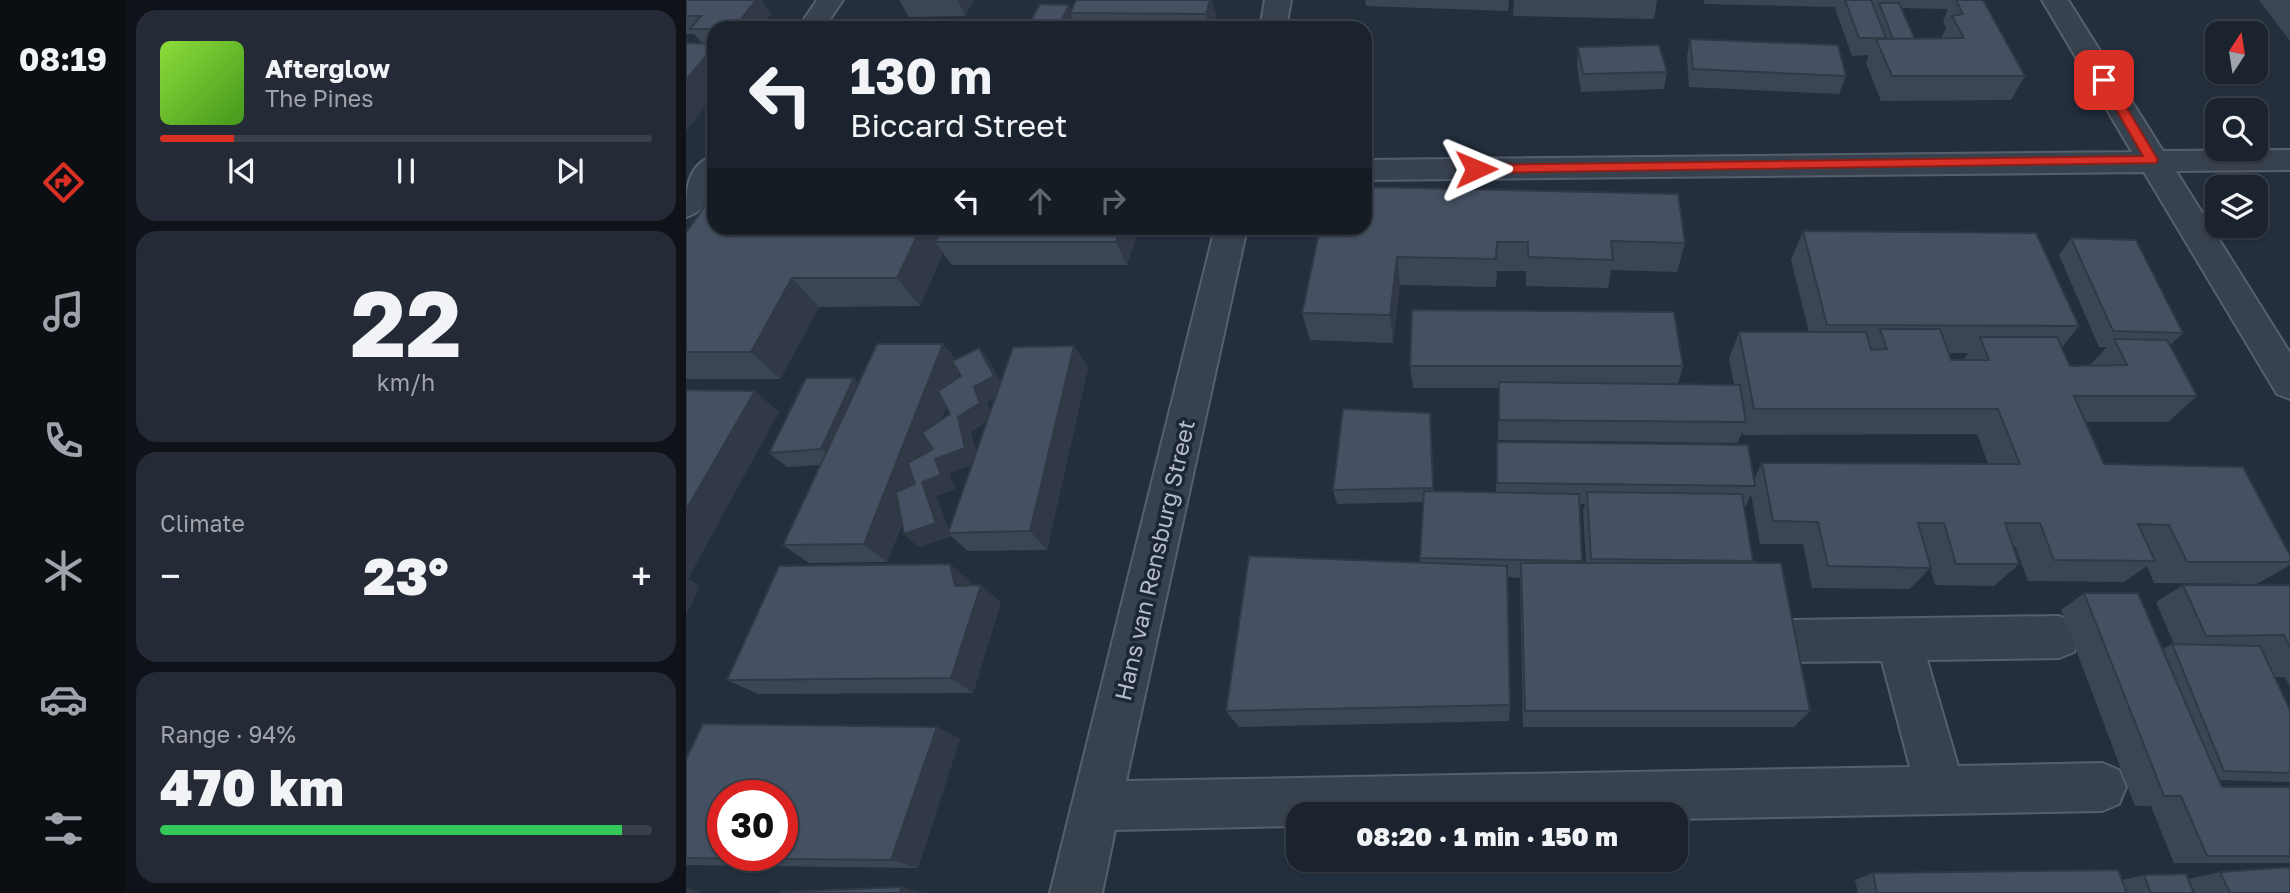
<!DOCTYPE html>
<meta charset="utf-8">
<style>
:root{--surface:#1b232e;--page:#242b36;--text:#f1f3f6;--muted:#a0a4aa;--line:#39404a;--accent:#d93025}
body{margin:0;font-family:"Golos Text",sans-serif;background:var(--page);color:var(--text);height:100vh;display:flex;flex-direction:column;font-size:26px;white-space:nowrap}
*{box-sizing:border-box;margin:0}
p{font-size:23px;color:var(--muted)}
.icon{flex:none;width:38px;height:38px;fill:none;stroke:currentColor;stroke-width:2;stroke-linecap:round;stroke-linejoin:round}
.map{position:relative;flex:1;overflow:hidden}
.panel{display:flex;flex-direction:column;gap:10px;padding:10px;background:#0f1319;width:560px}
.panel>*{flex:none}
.guide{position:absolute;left:21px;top:21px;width:665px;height:214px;border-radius:21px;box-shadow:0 2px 5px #0004,0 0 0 2px var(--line);background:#1b232e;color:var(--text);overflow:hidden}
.needle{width:46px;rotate:12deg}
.controls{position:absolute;left:1519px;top:21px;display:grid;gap:14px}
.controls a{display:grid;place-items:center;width:63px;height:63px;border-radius:14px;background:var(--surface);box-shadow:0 2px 5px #0004,0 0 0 2px var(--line);font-size:35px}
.speed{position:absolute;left:21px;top:780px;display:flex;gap:14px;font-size:35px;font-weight:700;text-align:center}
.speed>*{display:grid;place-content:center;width:91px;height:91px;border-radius:50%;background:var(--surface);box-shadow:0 2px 5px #0004,0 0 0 2px var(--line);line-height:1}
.speed .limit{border:10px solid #d22;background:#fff;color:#111}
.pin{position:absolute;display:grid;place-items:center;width:60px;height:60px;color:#fff;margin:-30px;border-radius:14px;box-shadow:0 4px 10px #0006}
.me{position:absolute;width:77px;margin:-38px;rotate:89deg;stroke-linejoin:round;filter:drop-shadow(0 0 5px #0008)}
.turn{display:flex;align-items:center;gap:24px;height:147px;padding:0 28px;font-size:32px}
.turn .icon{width:91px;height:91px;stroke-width:2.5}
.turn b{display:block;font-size:49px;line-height:60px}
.lanes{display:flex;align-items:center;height:66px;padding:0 28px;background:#0003;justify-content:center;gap:35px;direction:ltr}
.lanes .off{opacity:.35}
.big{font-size:52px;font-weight:800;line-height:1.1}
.panel .card{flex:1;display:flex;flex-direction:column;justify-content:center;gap:10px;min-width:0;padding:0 24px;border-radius:21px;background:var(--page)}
.panel .dial{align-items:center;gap:0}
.dial b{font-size:91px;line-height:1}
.song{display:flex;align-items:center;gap:21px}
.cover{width:84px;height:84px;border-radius:10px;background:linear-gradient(135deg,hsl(90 70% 55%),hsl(100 70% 35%))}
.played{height:7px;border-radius:4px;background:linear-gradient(90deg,var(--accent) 15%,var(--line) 15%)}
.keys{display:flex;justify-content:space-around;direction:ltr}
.heat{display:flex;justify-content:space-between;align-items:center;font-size:38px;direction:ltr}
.charge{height:10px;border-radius:5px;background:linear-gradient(90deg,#34c759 94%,var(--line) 0)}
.trip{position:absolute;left:600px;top:802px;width:402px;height:70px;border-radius:21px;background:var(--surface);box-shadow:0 2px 5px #0004,0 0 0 2px var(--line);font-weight:800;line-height:70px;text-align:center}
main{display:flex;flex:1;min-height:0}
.dock{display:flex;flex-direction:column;width:126px;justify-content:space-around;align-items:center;background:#0b0e12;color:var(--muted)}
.dock .icon{width:49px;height:49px}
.dock .selected{color:var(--accent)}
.dock b{font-size:32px;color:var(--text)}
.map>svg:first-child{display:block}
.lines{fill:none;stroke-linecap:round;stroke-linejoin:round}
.minor-casing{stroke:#565f6c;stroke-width:4}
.minor{fill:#38414e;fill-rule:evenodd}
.wall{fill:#3b4654;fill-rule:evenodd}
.shaded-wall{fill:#303945}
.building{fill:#455162;stroke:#303945;stroke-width:2;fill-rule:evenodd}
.route{fill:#d93025;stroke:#8d1f18;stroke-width:2}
.labels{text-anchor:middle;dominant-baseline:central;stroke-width:7;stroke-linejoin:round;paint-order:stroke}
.street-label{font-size:23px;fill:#b4bcc9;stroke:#1d2633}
</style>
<main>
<nav class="dock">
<b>08:19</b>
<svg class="icon selected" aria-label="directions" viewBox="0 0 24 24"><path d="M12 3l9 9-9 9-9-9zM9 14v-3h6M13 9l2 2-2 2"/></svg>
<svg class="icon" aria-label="music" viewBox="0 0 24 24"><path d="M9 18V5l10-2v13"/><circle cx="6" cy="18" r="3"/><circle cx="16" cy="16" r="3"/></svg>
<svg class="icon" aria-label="phone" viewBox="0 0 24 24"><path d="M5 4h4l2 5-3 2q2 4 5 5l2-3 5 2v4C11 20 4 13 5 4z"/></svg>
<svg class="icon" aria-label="climate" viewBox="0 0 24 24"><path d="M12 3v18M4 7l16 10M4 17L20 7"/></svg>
<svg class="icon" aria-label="car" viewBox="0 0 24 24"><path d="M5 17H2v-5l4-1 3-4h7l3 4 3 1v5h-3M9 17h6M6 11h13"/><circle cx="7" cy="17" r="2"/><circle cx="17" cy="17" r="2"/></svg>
<svg class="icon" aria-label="filters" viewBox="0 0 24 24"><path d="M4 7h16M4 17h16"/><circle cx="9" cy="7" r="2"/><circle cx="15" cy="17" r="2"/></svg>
</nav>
<section class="panel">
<div class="card">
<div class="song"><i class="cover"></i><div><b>Afterglow</b><p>The Pines</p></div></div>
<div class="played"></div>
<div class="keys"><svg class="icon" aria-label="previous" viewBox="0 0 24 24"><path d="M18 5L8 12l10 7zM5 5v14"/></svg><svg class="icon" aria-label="pause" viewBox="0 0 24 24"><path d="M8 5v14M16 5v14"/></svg><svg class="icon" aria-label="next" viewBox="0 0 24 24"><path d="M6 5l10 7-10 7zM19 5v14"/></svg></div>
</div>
<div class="card dial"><b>22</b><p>km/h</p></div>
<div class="card"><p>Climate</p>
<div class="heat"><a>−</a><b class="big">23°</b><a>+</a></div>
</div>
<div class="card"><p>Range · 94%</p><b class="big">470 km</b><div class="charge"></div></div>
</section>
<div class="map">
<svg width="1604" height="893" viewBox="0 0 1604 893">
<rect width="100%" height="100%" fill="#242f3e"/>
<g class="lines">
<g class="minor-casing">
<path id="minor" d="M131 0H157L138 28H112Z
M579 0H605L600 28H574Z
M1356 0H1382L1477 151 1604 150V170L1490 171 1604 353V399L1591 394 1458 172 679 180V160L1446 152Z
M28 156C28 180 28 209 0 217 0 192 0 164 28 156Z
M529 228H561L440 781 1224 767 1196 661 1106 662 1090 656 1084 641 1090 626 1106 620 1373 616 1388 622 1395 637 1388 652 1373 658 1241 660 1272 766 1416 763 1433 770 1440 787 1433 804 1416 811 990 819V814H612V826L429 830 416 893H364Z"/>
</g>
<use href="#minor" class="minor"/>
</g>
<path class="wall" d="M0 0H75L85 14 28 28V95L16 43 8 34H0Z
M213 0H288L279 16 223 17Z
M679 0H823L822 11 680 6Z
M828 0H971L968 19 827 16Z
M1018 0H1297L1339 76 1325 100 1195 101 1180 63 1183 55 1166 56 1149 8 1150 7 1018 4ZM1216 8 1262 9 1257 21 1260 28 1255 38 1229 39Z
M1573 0H1604V41Z
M386 11 530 14 526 28H390L389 25 388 28H341Z
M1004 39 1160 76 1153 94 1003 87 1001 57Z
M892 47 981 72 978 89 895 92 891 65Z
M28 228H453L441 265H266L257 253 234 306 133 307 94 379H0V233Z
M634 228 999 243 991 272 925 270 922 288 840 286V271H811L810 287 714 285 707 343 624 340 616 313Z
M1117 231 1393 326 1376 347 1384 366 1404 365 1421 347H1413L1373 255 1385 238 1497 333 1484 345 1511 396 1482 422H1399L1418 464 1604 555V565L1571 584 1468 583 1461 566 1438 582 1342 581 1329 546H1326L1333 564 1308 586 1249 585 1244 568 1224 589 1126 588 1117 544H1074L1065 494 1060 506H1058L1067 561 1066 563 1124 711 1108 727H837L834 578 822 577 824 705 823 721 553 727 540 711 734 563V558L737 502 651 504 647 490 745 428 748 492 810 493 811 442 1068 480 1076 463 1302 464 1291 434 1057 435V431L1051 443 812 440 813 388H727L724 366H997L992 384 1048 385 1043 359 1053 332H1123L1105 260ZM1263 353H1282L1278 360H1265ZM893 504H899L897 511 900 563H895Z
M257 344 269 359 293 348 305 364 314 381 388 346 402 368 361 550 282 551 265 536 233 547 218 534 216 524 201 562 123 563 97 545 135 465 101 467 83 453 173 383ZM273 372 275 376 270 379ZM309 398 304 411 301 402ZM260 406 264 414 254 421 255 419ZM300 422 290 453 285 432ZM285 465 263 530 250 496 269 489 263 473Z
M284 581 285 585 315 602 287 693 72 694 41 680Z
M1497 585H1604V687L1599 677H1588L1604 710V782L1533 780 1536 787H1604V863H1488L1465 806H1449L1375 610 1398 593 1477 649 1486 644H1488L1470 602Z
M251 727 274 739 232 868 0 865V759Z
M1534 872 1604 893H1441L1436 880 1458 875 1502 879Z
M1187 873 1441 893H1172L1169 880Z"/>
<path class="shaded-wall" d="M70 0H75L85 14 74 28H48Z
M271 0H288L279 16Z
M524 0H526L530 14 526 28H524L520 14Z
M383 5 387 13H384L389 25 388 28H372Z
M28 46V95L0 131V80Z
M235 228H269L249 242 257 253 234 306 211 278Z
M435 228H453L441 265 430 242Z
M711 257 714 285 707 343 704 315Z
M106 278 133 307 94 379 65 352Z
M257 344 274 367 201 562 178 544Z
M388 346 402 368 361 550 344 531Z
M293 348 305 364 320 391 301 402 306 418 285 432 292 462 263 473 269 489 250 496 264 533H262L265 536 233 547 218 534 236 482 288 387Z
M168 378 183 394 151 463 135 449Z
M69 391 93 412 2 579 14 586 0 616V510Z
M744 413 745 428 749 502 747 488Z
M264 564 284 581 289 603 269 586Z
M295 585 315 602 287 693 265 678Z
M251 727 274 739 232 868 205 860Z
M215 887 239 893H214Z
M0 888 12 891 11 893H0Z"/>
<path class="building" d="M0 0H70L48 28 28 29H4L15 16H0Z
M390 0H524L520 14 384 13Z
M1159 0H1185L1200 38H1173Z
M1270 0H1297L1339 76H1206L1190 39 1278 38 1266 16 1277 14Z
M1193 3H1213L1229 39H1207Z
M354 4 383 5 372 28H341Z
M1004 39 1152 45 1160 76 1007 69Z
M0 43 28 44V46L0 80Z
M973 45 981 72 897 74 892 47Z
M679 187 992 194 999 243 925 241 927 260 842 257V242H811L810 259 711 257 704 315 616 313 634 228H679Z
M28 192V228H235L211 278H106L65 352H0V233Z
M256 228H435L430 242H249Z
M1117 231 1350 233 1393 326 1141 325Z
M1385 238 1450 240 1497 333 1427 331Z
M726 310 988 312 997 366H724Z
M1194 329H1254L1265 360H1303L1294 337H1371L1384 366 1441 365 1428 339 1481 340 1511 396H1388L1418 464 1557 467 1604 555V562H1501L1483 525 1452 524 1469 561 1368 560 1354 523H1319L1333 564H1270L1258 523H1232L1245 568 1142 566 1132 522 1087 521 1076 463 1334 464 1312 409H1068L1053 332H1180L1185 350 1201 349Z
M191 344H257L178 544 97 545Z
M388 346 344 531 262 533 327 347Z
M293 348 308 376 288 387 294 403 272 417 279 448 249 459 255 475 236 482 250 523 218 534 210 492 229 484 222 463 247 449 236 433 264 414 252 391 275 376 266 361Z
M120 378H168L135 449 83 453Z
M813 382 1054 385 1060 422 813 420Z
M0 390 69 391 0 510Z
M657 409 744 413 747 488 647 490Z
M811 442 1062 445 1069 486 811 483Z
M738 491 893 494 896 561 734 558Z
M901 492 1056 494 1067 561 905 559Z
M563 556 821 566 824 705 540 711Z
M835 563H1095L1124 711H839Z
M264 564 269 586 295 585 265 678 41 680 93 566Z
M1497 585H1604V648L1598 635 1520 636Z
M1398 593H1452L1536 787H1604V856H1521L1495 796H1478Z
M1486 644 1574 646 1604 710V773L1538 771Z
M17 724 251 727 205 860 0 858V759ZM37 796H96V856H37Z
M1604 867V893H1544L1534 872Z
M1432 870 1441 893H1191L1187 873Z
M1500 874 1508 893H1465L1458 875Z
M215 887 214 893H96L97 892Z"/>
<path class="route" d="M1418 77 1424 80 1472 160 1470 163 790 173 783 169 790 165 1457 156 1413 80Z"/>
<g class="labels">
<g class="street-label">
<text transform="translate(468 560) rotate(-77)">Hans van Rensburg Street</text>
</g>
</g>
</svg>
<div class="controls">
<a><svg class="needle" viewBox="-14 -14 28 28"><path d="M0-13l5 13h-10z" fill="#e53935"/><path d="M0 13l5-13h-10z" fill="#a0a4aa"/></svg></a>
<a><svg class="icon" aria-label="search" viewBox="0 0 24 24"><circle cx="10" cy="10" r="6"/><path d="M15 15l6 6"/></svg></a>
<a><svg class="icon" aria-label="layers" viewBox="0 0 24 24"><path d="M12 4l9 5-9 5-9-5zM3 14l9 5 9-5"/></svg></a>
</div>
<div class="speed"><div class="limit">30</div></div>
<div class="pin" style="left:1418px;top:80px;background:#d93025"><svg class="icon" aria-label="arrive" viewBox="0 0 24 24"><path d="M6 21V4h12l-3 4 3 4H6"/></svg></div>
<svg class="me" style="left:790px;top:169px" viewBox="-20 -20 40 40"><path d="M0-17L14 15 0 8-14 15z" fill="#d93025" stroke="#fff" stroke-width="4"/></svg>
<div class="trip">08:20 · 1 min · 150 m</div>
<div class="guide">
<div class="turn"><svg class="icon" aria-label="left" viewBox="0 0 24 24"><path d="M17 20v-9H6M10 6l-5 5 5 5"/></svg><div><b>130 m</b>Biccard Street</div></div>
<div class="lanes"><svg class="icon" aria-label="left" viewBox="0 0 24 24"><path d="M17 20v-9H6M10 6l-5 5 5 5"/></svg><svg class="icon off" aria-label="ahead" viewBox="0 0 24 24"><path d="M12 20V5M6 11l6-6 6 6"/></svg><svg class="icon off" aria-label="right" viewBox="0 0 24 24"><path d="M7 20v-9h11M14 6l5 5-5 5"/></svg></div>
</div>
</div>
</main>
